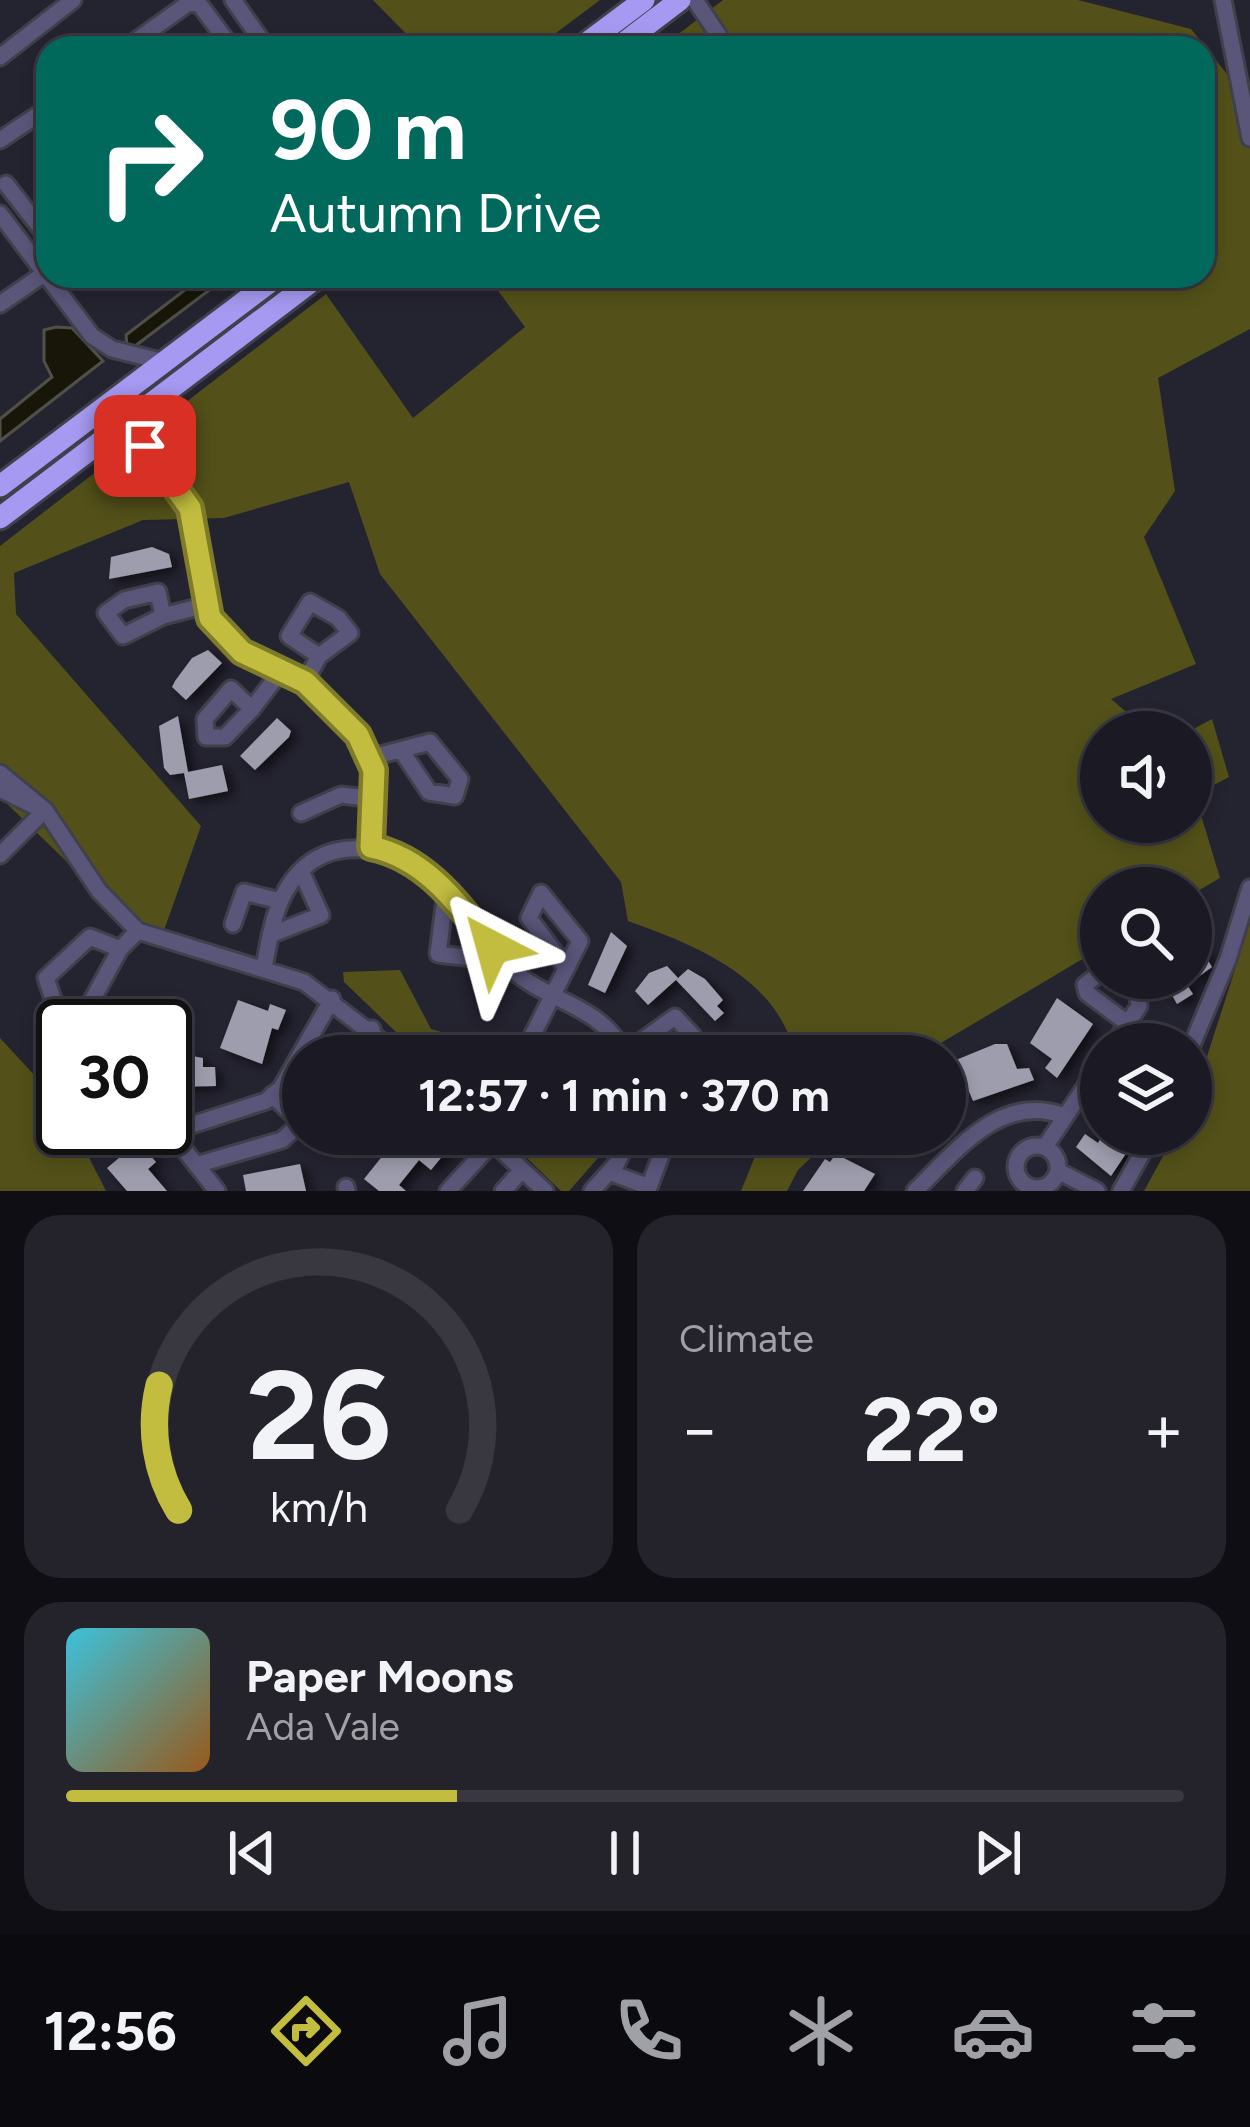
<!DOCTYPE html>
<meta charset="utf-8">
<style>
:root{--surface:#1b1a24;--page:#24232c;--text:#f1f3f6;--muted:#a0a1a6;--line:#393841;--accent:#c2bd3f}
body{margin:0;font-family:Figtree,sans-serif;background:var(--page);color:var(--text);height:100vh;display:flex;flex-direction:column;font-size:45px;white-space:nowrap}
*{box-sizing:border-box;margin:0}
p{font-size:39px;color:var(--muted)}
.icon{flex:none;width:66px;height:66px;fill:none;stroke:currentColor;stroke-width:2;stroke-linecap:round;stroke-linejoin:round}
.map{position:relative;height:1191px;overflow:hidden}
.drawer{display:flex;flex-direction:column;gap:24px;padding:24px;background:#0f0e14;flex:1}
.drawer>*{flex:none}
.top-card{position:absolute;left:36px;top:36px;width:1179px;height:252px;border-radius:36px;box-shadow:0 6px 18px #0003,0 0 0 3px var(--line);background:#00695c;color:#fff;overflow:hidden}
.fabs{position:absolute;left:1080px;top:711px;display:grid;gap:24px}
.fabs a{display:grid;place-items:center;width:132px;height:132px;border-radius:50%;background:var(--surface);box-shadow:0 6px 18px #0003,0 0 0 3px var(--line);font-size:60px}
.speed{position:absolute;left:36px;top:999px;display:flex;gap:24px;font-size:60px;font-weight:700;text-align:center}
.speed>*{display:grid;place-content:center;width:156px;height:156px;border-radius:50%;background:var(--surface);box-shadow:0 6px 18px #0003,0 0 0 3px var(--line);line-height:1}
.speed .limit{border:6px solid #111;border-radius:18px;background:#fff;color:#111}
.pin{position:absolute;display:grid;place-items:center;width:102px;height:102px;color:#fff;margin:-51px;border-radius:24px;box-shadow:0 6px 18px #0006}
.me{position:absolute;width:132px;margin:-66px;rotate:321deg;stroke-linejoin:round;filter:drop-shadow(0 0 9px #0008)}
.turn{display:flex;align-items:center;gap:42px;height:252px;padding:0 36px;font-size:54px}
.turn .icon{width:156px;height:156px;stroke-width:2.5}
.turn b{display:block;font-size:84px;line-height:102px}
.big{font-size:90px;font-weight:700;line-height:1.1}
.drawer .tile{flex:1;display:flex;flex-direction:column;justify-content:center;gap:18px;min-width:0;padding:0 42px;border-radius:36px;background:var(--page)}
.drawer .dial{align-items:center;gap:0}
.dial svg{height:312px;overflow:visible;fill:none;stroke:var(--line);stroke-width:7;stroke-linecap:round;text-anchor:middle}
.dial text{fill:var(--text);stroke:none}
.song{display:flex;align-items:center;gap:36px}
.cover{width:144px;height:144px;border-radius:18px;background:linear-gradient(135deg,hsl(190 70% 55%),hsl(30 70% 35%))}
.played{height:12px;border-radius:6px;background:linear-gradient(90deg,var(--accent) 35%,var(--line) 35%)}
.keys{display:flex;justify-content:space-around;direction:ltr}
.heat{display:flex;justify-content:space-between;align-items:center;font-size:66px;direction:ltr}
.drawer .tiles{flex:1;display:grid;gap:24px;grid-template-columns:1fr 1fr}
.tile:last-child{grid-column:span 2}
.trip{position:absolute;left:282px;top:1035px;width:684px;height:120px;border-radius:60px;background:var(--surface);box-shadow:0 6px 18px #0003,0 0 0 3px var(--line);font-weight:700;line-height:120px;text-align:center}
.tabs{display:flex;height:192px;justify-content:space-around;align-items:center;background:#0b0a0e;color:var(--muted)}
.tabs .icon{width:84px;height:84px}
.tabs .on{color:var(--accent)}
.tabs b{font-size:54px;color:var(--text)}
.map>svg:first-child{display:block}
.forest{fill:#535119}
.water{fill:#171608;stroke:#505048;stroke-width:3}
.building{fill:#9e9dae;filter:url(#shadow)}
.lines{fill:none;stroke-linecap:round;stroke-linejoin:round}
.minor-casing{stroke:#40404c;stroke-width:21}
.highway-casing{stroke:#40404c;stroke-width:27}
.minor{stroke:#5a567a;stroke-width:15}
.highway{stroke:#a599f1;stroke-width:21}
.route-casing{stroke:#7e7b29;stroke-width:30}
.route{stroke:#c2bd3f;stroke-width:21}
</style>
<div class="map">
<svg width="1250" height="1191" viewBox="0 0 1250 1191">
<defs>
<filter id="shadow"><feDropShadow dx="6" dy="4" stdDeviation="6" flood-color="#0009"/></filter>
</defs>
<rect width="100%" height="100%" fill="#242330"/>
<path class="forest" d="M373 0H600L536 48H420Z
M723 0H1078L1191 29 1239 89 1250 143V329L1158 378 1175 491 1144 537 1196 664 1111 699 1150 732H1101V822H1191L1188 732 1212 719 1229 777 1195 795 1220 878 1191 895V888H1101V948L919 1056H795C779 978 695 945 628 921L621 882 380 574 349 482 224 518 143 520 14 573 16 614 201 826 162 936 129 922 0 797V546L326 294 413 418 525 327 487 276H1203V48H660Z
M1250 923V1191H1144L1175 1134H1191V1106Z
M400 970 431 1029 470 1040 476 1056H421L344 982 343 972Z
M0 1038 62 1105 63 1128H74L106 1191H0Z
M502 1134H619L569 1191H561Z
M764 1134H836L798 1170 787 1191H741Z"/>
<path class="water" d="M203 276H228L135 346H127L126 335Z
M56 327 72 328 103 361 0 441V419L52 377 44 361V330Z"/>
<path class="building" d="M152 547 169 554 172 567 109 579 111 557Z
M208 650 222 663 186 700 172 687 175 681 192 658Z
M178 716 188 772 222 765 228 791 189 799 184 773 170 775 164 768 159 726Z
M277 718 291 731 289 737 255 770 240 756Z
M611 932 627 946 605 993 588 985Z
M1191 933 1212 967 1187 985 1193 994 1177 1004 1165 983 1191 978Z
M667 966 678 978 648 1005 635 991 649 973Z
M688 969 705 979 723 1000 717 1006 724 1013 715 1021 676 980Z
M1057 998 1093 1024 1057 1078 1045 1068 1052 1059 1030 1043Z
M238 1000 268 1011 270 1004 286 1010 278 1030 272 1028 262 1064 220 1048Z
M995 1044H1007L1017 1069 1029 1068 1034 1080 973 1101 956 1060Z
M192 1056 203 1058V1067H215L216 1086 165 1087V1064Z
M400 1134H431L449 1148 431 1170 419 1160 399 1185 406 1191H379L364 1179Z
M1085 1134 1098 1143 1103 1134H1139L1111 1176 1076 1147Z
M138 1142 156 1162 148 1169 167 1191H127L107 1168Z
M836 1154 875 1174 864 1191H803L825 1159 830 1162Z
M300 1164 306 1191H246L243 1175Z"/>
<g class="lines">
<g class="minor-casing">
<path id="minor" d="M233 0 267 48
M695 0 727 48
M1223 0 1250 138
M126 48 190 2 200 5 232 48
M0 57 73 0
M0 140 48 108
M6 184 48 238
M0 214 92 336 112 349 164 362
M726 276V278
M0 304 48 271
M116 430 145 446 151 405
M145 446 190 508 210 618 242 652 305 682 358 735 373 770 371 847
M163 616 123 636 106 613 124 600 158 592 163 616 206 605
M305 682 319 656 289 636 310 602 338 618 350 633 319 656
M252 709 225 737H206L205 719 231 689 252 709 281 671
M369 758 430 742 460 779 455 796 429 792 403 753
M0 773 45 810 99 891 138 931 304 982 401 1056
M0 789 42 810
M301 813 341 795 375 799
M0 855 45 810
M446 891 438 954 473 958 492 947
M233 924 244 892 280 901
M270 935 321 915 301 871
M120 949 84 1015 59 1017 46 978 90 937 120 949 138 931
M264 967C269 943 272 918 283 896 319 824 399 844 446 891 469 914 486 947 511 969 549 1003 603 1005 626 1056
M1101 972 1085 985 1087 993 1155 1044
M1114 1044 1139 1006 1136 978
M1191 1047 1228 959 1250 888
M524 1052 580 941 541 893 529 918 564 965
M625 1053 675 1017 693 1036 682 1045 649 1040
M352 1056 372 1029
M272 1095 301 1123
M167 1128 217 1191
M170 1132 266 1101 281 1088 332 999
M484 1134 545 1191
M1016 1167a21 21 0 1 1 42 0a21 21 0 1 1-42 0Z
M1045 1147 1101 1063
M196 1165 282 1140 303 1121
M1058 1171 1097 1191
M609 1172 649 1187 669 1134
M346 1187 347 1191
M448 1191 493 1142
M503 1191 522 1170
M592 1191 617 1163 631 1134
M915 1191C956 1151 1001 1092 1064 1116
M965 1191 975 1178
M1121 1191 1153 1134"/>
</g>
<g class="highway-casing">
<path id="highway" d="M580 48 644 0
M617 48 680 0
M0 486 278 276
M0 518 319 276"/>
</g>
<use href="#minor" class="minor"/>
<use href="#highway" class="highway"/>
</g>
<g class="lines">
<g class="route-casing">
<path id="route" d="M145 446 190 508 210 618 242 652 305 682 358 735 374 770 371 847C426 858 459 905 492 947"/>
</g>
<use href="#route" class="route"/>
</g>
</svg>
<div class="fabs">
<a><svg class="icon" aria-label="sound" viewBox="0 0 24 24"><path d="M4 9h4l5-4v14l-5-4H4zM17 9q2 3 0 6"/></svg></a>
<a><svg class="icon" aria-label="search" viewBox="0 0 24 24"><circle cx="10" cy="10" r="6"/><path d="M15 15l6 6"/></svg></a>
<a><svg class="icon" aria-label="layers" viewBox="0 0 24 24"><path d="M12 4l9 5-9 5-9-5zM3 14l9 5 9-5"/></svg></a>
</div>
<div class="speed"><div class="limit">30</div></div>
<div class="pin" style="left:145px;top:446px;background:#d93025"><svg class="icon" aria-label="arrive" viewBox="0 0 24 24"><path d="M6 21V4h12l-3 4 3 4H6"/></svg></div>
<svg class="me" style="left:492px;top:947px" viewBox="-20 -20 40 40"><path d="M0-17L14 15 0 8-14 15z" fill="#c2bd3f" stroke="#fff" stroke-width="4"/></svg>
<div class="trip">12:57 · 1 min · 370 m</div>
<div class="top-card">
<div class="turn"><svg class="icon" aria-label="right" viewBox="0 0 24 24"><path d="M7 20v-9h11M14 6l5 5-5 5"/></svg><div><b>90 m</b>Autumn Drive</div></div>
</div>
</div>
<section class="drawer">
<div class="tiles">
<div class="tile dial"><svg viewBox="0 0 100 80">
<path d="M14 69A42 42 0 1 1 86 69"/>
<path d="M14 69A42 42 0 0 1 9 37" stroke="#c2bd3f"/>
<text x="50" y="56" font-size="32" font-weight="700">26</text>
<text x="50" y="72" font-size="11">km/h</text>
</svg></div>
<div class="tile"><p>Climate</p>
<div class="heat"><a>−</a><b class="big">22°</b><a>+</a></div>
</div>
<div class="tile">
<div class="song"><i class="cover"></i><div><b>Paper Moons</b><p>Ada Vale</p></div></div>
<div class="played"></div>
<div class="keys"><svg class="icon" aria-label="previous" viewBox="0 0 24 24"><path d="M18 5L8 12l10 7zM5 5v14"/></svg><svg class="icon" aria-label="pause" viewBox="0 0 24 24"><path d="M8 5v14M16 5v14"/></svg><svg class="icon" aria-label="next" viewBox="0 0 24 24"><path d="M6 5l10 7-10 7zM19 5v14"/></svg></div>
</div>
</div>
</section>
<nav class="tabs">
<b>12:56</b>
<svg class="icon on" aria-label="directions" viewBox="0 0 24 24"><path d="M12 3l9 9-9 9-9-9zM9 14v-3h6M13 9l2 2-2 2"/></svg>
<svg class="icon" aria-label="music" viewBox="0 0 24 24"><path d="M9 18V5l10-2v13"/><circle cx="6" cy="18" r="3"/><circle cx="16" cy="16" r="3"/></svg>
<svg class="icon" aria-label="phone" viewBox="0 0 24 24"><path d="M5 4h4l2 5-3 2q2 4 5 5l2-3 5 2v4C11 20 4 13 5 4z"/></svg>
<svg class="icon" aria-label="climate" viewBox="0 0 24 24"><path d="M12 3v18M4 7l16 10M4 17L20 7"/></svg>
<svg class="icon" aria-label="car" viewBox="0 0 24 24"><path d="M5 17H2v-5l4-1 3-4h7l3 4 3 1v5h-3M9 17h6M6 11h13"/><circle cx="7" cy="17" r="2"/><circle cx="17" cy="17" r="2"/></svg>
<svg class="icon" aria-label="filters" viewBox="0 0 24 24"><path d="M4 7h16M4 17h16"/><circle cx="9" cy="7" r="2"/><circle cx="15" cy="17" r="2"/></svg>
</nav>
